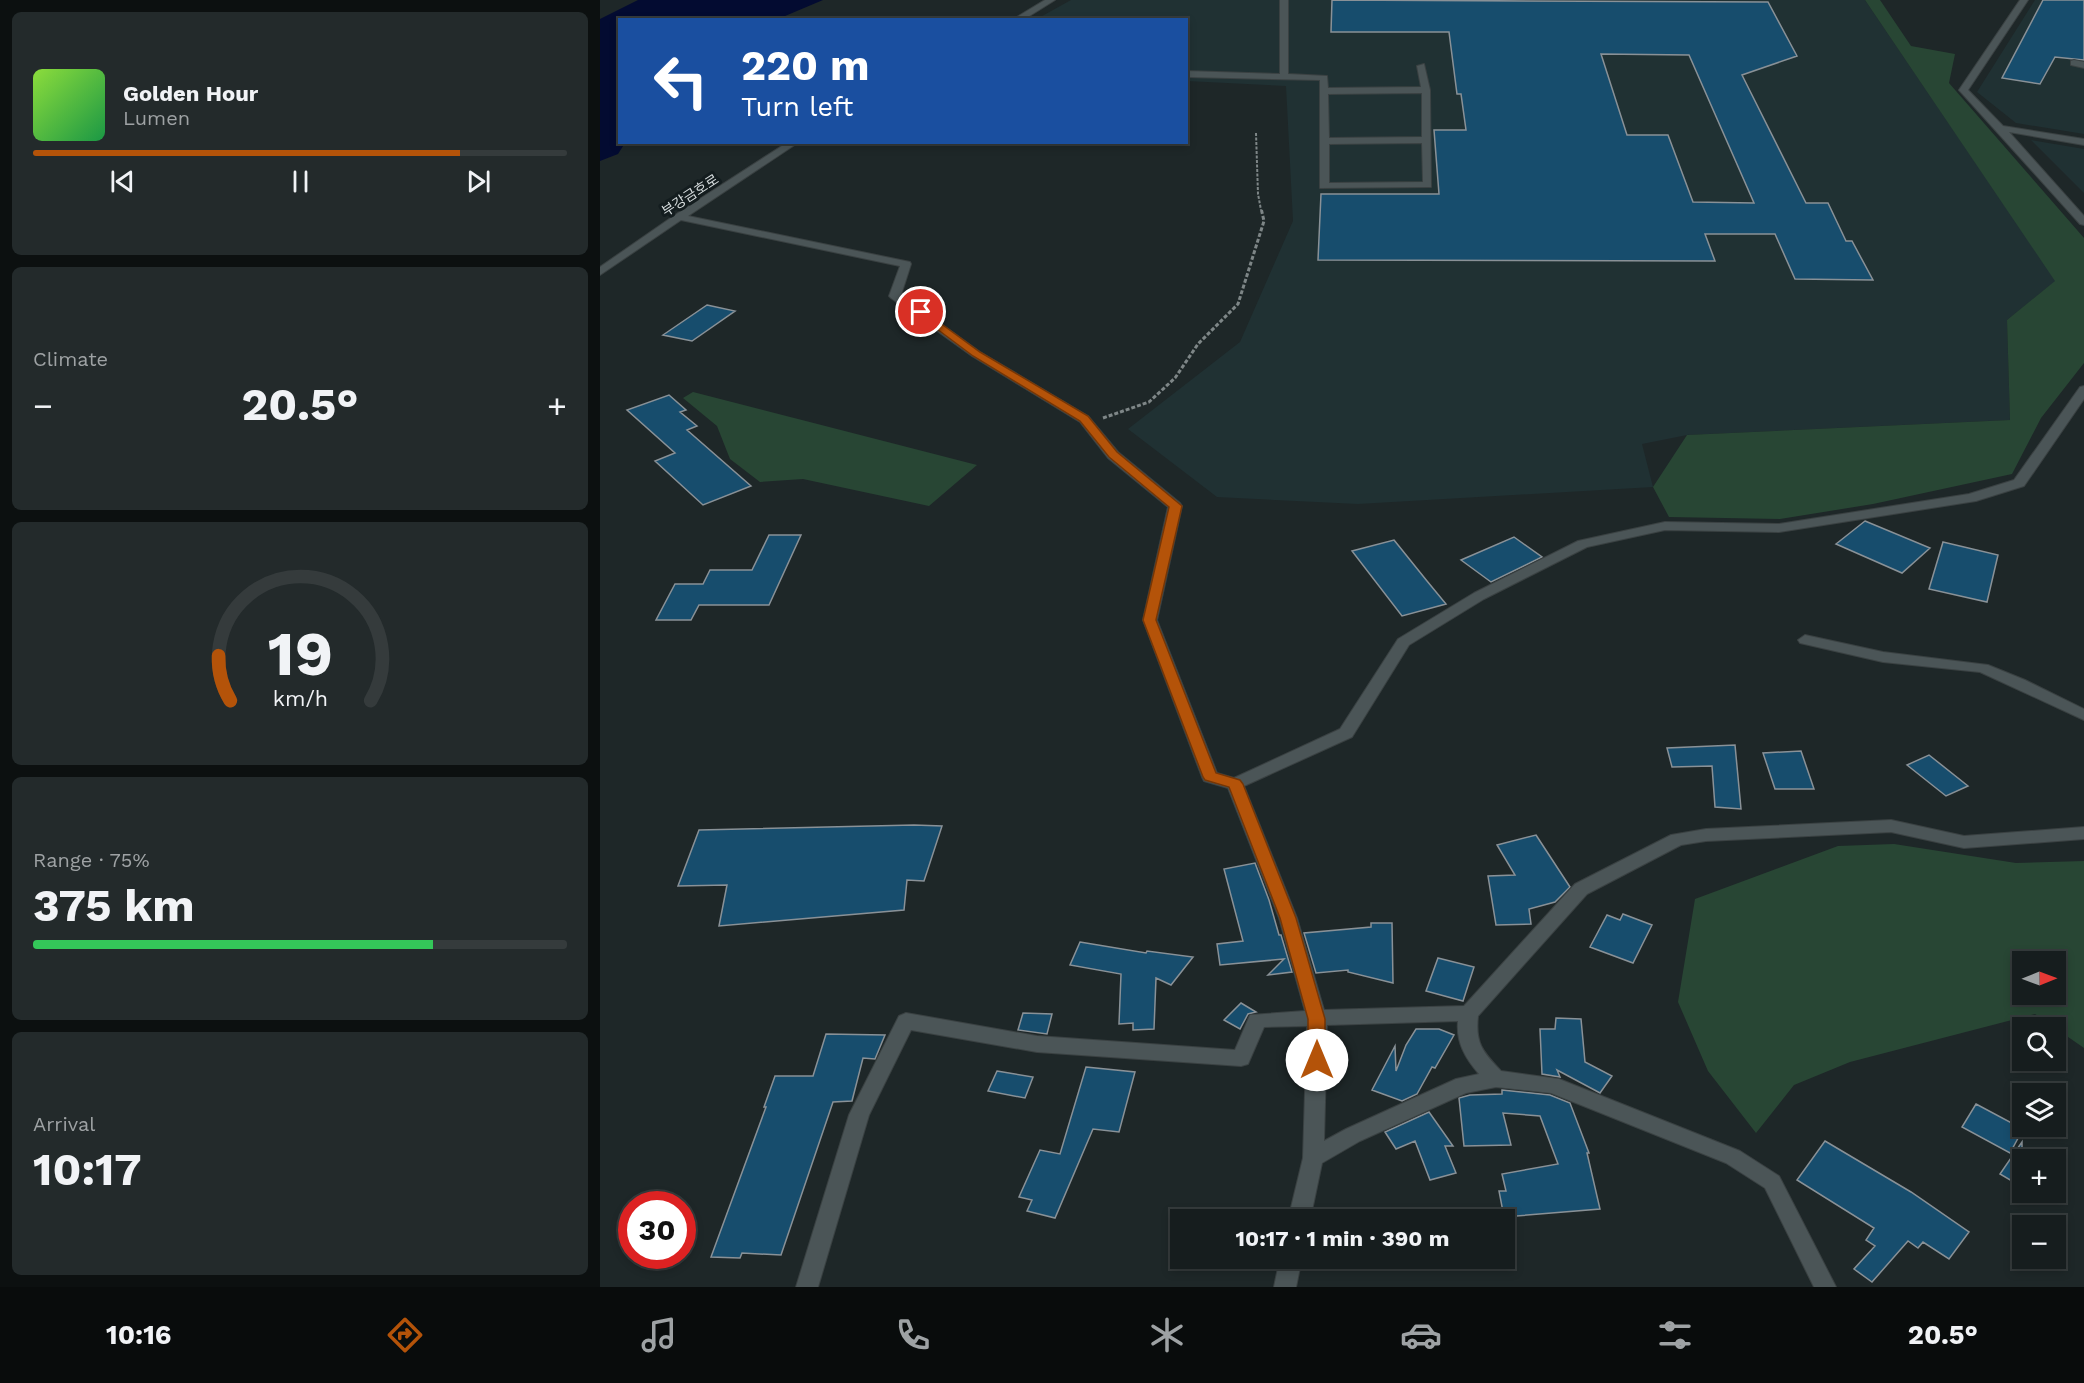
<!DOCTYPE html>
<meta charset="utf-8">
<style>
:root{--surface:#161d1e;--page:#232a2b;--text:#f1f3f6;--muted:#9ea2a4;--line:#353b3c;--accent:#b45309}
body{margin:0;font-family:"Work Sans","Noto Sans KR",sans-serif;background:var(--page);color:var(--text);height:100vh;display:flex;flex-direction:column;font-size:22px;white-space:nowrap}
*{box-sizing:border-box;margin:0}
p{font-size:20px;color:var(--muted)}
.icon{flex:none;width:33px;height:33px;fill:none;stroke:currentColor;stroke-width:2;stroke-linecap:round;stroke-linejoin:round}
.map{position:relative;flex:1;overflow:hidden}
.panel{display:flex;flex-direction:column;gap:12px;padding:12px;background:#0c1010;width:600px}
.panel>*{flex:none}
.guide{position:absolute;left:18px;top:18px;width:570px;height:126px;border-radius:0px;box-shadow:0 3px 9px #0003,0 0 0 2px var(--line);background:#1a4fa0;color:#fff;overflow:hidden}
.needle{width:39px;rotate:89deg}
.tools{position:absolute;left:1412px;top:951px;display:grid;gap:12px}
.tools a{display:grid;place-items:center;width:54px;height:54px;border-radius:0px;background:var(--surface);box-shadow:0 3px 9px #0003,0 0 0 2px var(--line);font-size:30px}
.speed{position:absolute;left:18px;top:1191px;display:flex;gap:12px;font-size:30px;font-weight:700;text-align:center}
.speed>*{display:grid;place-content:center;width:78px;height:78px;border-radius:50%;background:var(--surface);box-shadow:0 3px 9px #0003,0 0 0 2px var(--line);line-height:1}
.speed .limit{border:9px solid #d22;background:#fff;color:#111}
.pin{position:absolute;display:grid;place-items:center;width:51px;height:51px;color:#fff;margin:-26px;border:3px solid #fff;border-radius:50%;box-shadow:0 2px 6px #0007}
.me{position:absolute;width:66px;margin:-33px;rotate:0deg;stroke-linejoin:round;filter:drop-shadow(0 0 4px #0008)}
.turn{display:flex;align-items:center;gap:21px;height:126px;padding:0 24px;font-size:27px}
.turn .icon{width:78px;height:78px;stroke-width:2.5}
.turn b{display:block;font-size:42px;line-height:51px}
.big{font-size:45px;font-weight:700;line-height:1.1}
.panel .tile{flex:1;display:flex;flex-direction:column;justify-content:center;gap:9px;min-width:0;padding:0 21px;border-radius:9px;background:var(--page)}
.panel .dial{align-items:center;gap:0}
.dial svg{height:156px;overflow:visible;fill:none;stroke:var(--line);stroke-width:7;stroke-linecap:round;text-anchor:middle}
.dial text{fill:var(--text);stroke:none}
.song{display:flex;align-items:center;gap:18px}
.cover{width:72px;height:72px;border-radius:9px;background:linear-gradient(135deg,hsl(90 70% 55%),hsl(140 70% 35%))}
.played{height:6px;border-radius:3px;background:linear-gradient(90deg,var(--accent) 80%,var(--line) 80%)}
.keys{display:flex;justify-content:space-around;direction:ltr}
.heat{display:flex;justify-content:space-between;align-items:center;font-size:33px;direction:ltr}
.charge{height:9px;border-radius:4px;background:linear-gradient(90deg,#34c759 75%,var(--line) 0)}
.trip{position:absolute;left:570px;top:1209px;width:345px;height:60px;border-radius:0px;background:var(--surface);box-shadow:0 3px 9px #0003,0 0 0 2px var(--line);font-weight:700;line-height:60px;text-align:center}
.dock{display:flex;height:96px;justify-content:space-around;align-items:center;background:#090c0c;color:var(--muted)}
.dock .icon{width:42px;height:42px}
.dock .active{color:var(--accent)}
.dock b{font-size:27px;color:var(--text)}
main{display:flex;flex:1;min-height:0}
.map>svg:first-child{display:block}
.built{fill:#203133}
.green{fill:#284634;fill-rule:evenodd}
.water{fill:#030b31}
.building{fill:#174d6d;stroke:#899197;stroke-width:1.5;fill-rule:evenodd}
.lines{fill:none;stroke-linecap:round;stroke-linejoin:round}
.minor-casing{stroke:#3a4142;stroke-width:2}
.path-far1{stroke:#7e8687;stroke-width:2;stroke-dasharray:3 1.5;stroke-linecap:butt}
.path{stroke:#7e8687;stroke-width:3;stroke-dasharray:4 2;stroke-linecap:butt}
.minor{fill:#4b5557;fill-rule:evenodd}
.route{fill:#b45309;stroke:#753606;stroke-width:1.5}
.labels{text-anchor:middle;dominant-baseline:central;stroke-width:6;stroke-linejoin:round;paint-order:stroke}
.far-street-label{font-size:14px;fill:#d7ddde;stroke:#141d1f}
</style>
<main>
<section class="panel">
<div class="tile">
<div class="song"><i class="cover"></i><div><b>Golden Hour</b><p>Lumen</p></div></div>
<div class="played"></div>
<div class="keys"><svg class="icon" aria-label="previous" viewBox="0 0 24 24"><path d="M18 5L8 12l10 7zM5 5v14"/></svg><svg class="icon" aria-label="pause" viewBox="0 0 24 24"><path d="M8 5v14M16 5v14"/></svg><svg class="icon" aria-label="next" viewBox="0 0 24 24"><path d="M6 5l10 7-10 7zM19 5v14"/></svg></div>
</div>
<div class="tile"><p>Climate</p>
<div class="heat"><a>−</a><b class="big">20.5°</b><a>+</a></div>
</div>
<div class="tile dial"><svg viewBox="0 0 100 80">
<path d="M14 69A42 42 0 1 1 86 69"/>
<path d="M14 69A42 42 0 0 1 8 46" stroke="#b45309"/>
<text x="50" y="56" font-size="32" font-weight="700">19</text>
<text x="50" y="72" font-size="11">km/h</text>
</svg></div>
<div class="tile"><p>Range · 75%</p><b class="big">375 km</b><div class="charge"></div></div>
<div class="tile"><p>Arrival</p><b class="big">10:17</b></div>
</section>
<div class="map">
<svg width="1484" height="1287" viewBox="0 0 1484 1287">
<rect width="100%" height="100%" fill="#1e2728"/>
<path class="built" d="M471 0H1265L1456 281 1407 320 1410 420 1087 435 1042 444 1053 487 758 504 617 497 528 429 640 342 693 221 686 86 587 81 586 20H435Z
M1435 0H1484V134L1416 123 1377 92Z
M1431 140 1484 149V193Z"/>
<path class="green" d="M1265 0H1280L1311 46 1355 54 1349 83 1484 238V363L1441 418 1412 474 1273 504 1180 519 1069 517 1053 487 1087 435 1410 420 1407 320 1455 281Z
M93 392 377 465 329 506 203 479 160 482 130 459 117 426 83 398Z
M1294 844 1416 863 1484 861V1048L1435 1014 1250 1062 1194 1085 1156 1133 1108 1071 1078 1002 1095 899 1238 846ZM1422 962H1455V994H1422Z"/>
<path class="water" d="M38 0H223L178 19 20 20V142L25 143 18 154 0 161V19Z"/>
<path class="building" d="M732 0 1168 2 1197 56 1142 75 1206 203H1228L1246 241H1252L1273 280 1195 279 1175 234H1105L1115 261 718 260 721 194H839L834 130H866L861 94H857L849 32H731ZM1001 54 1089 55 1154 203 1093 202 1068 135H1027Z
M1443 0H1484V60L1455 57 1440 84 1402 78Z
M107 305 135 311 92 341 63 335Z
M69 395 86 410 80 412 97 426 87 430 151 486 103 505 55 461 75 453 27 410Z
M1265 521 1330 548 1302 573 1236 544Z
M169 535H201L169 605H99L91 620H56L75 584H103L110 570H152Z
M914 537 942 557 891 582 861 560Z
M794 540 827 581 846 604 802 616 752 551Z
M1343 542 1398 555 1387 602 1329 589Z
M1135 745 1141 809 1115 807 1112 766 1072 767 1067 748Z
M1201 751 1214 789H1175L1163 753Z
M1329 755 1368 786 1346 796 1307 765Z
M314 825 342 826 324 881 307 880 304 910 119 926 127 885 78 886 99 830Z
M936 835 970 887 955 902 929 909 931 924 896 925 888 876 915 875 897 845Z
M655 863 669 900 679 935H681L692 972 668 975 684 959 620 965 617 944 643 941 624 869Z
M1023 914 1052 925 1033 963 990 947 1007 915 1020 920Z
M771 923H792L793 983 748 972V970L716 973 704 933 771 927Z
M480 942 546 953 547 951 593 957 571 985 556 978 554 1029 533 1030V1023L519 1024 521 974 470 965Z
M838 958 874 967 863 1001 826 991Z
M641 1003 656 1012 648 1014 640 1029 624 1020Z
M423 1013 452 1014 447 1034 418 1030Z
M956 1018 981 1019 985 1062 1012 1076 1000 1093 957 1070 960 1077 942 1074 940 1029H955Z
M816 1029H839L854 1035 835 1068 832 1067 817 1094 802 1101 772 1090 795 1046 796 1071 806 1045Z
M226 1034 285 1035 275 1059 263 1058 252 1101 233 1102 181 1255 142 1253 140 1258 111 1257 166 1107H164L175 1076H213Z
M486 1067 535 1072 519 1132 493 1129 455 1218 427 1211 432 1200 419 1197 440 1150 460 1154Z
M397 1071 433 1077 425 1098 388 1091Z
M902 1090 950 1095 970 1103 989 1153H987L1000 1209 904 1217 899 1191H906L902 1174 958 1164 940 1116 903 1113 911 1145 864 1146 859 1098 870 1095 902 1094Z
M1376 1104 1423 1129 1410 1153 1362 1127Z
M829 1112 853 1146H845L856 1173 830 1180 815 1141 796 1149 785 1132Z
M1225 1141 1311 1192 1369 1232 1349 1259 1323 1242 1318 1248 1308 1241 1272 1282 1254 1269 1275 1246 1266 1240 1274 1228 1197 1180Z
M1422 1142V1187L1400 1174Z"/>
<g class="lines">
<g class="minor-casing">
<path id="minor" d="M445 0H455L423 20H412Z
M680 0H688V74L727 76 728 88 821 87 817 66 824 64 830 90 831 187 720 188V80L586 77V71L680 74ZM822 93V137L729 138 728 94ZM822 143 823 182 729 183V144Z
M1420 0H1428L1368 90 1403 126 1484 139V145L1409 132 1484 216V225L1480 224 1359 90Z
M1474 60 1484 62V68L1471 65V61Z
M188 142H199L88 216 310 262 311 264 301 295 380 352 488 416 518 452 580 503 582 506 557 620 617 773 634 778 740 729 798 639 874 593 978 541 1065 522 1179 524 1369 494 1414 480 1480 387 1484 386V399L1424 486 1376 501 1179 532 1065 530 987 547 884 599 809 645 752 737 644 786 697 918 724 1010 864 1006 975 884 1071 835 1106 829 1291 820 1364 836 1484 827V839L1364 848 1291 832 1106 841 1081 845 987 894 878 1016C875 1044 883 1052 901 1071L959 1079 1140 1151 1179 1176 1236 1287H1214L1165 1188 1126 1163 951 1093 896 1087 866 1093 760 1141 722 1163 710 1220H688L703 1158 707 1026 664 1027 648 1064 641 1066 437 1052 311 1030 269 1115 218 1287H196L249 1115 299 1016 306 1013 437 1036 635 1050 650 1015 705 1011 679 918 628 788 604 781 602 777 543 620 568 507 508 458 480 422 372 356 291 298 289 296 300 266 81 220 0 275V267L75 215ZM858 1021C856 1042 865 1058 879 1074L856 1079 746 1129 724 1141 727 1025Z
M1205 635 1283 652 1388 665 1425 680 1484 709V720L1380 672 1283 662 1200 643 1198 640Z
M680 1258H702L696 1287H674Z"/>
</g>
<path class="path-far1" d="M656 133 658 194 661 210"/>
<path class="path" d="M503 418 549 402 575 378 598 344 638 304 664 221 661 208"/>
<use href="#minor" class="minor"/>
</g>
<path class="route" d="M321 309 380 352 488 416 517 452 582 506 556 620 616 773 640 780 643 784 696 918 725 1019V1060L723 1065 717 1067 710 1065 708 1060V1019L680 918 629 787 605 780 603 777 543 620 569 507 509 457 480 421 373 356 317 314V310Z"/>
<g class="labels">
<g class="far-street-label">
<text transform="translate(90 195) rotate(-33)">부강금호로</text>
</g>
</g>
</svg>
<div class="tools">
<a><svg class="needle" viewBox="-14 -14 28 28"><path d="M0-13l5 13h-10z" fill="#e53935"/><path d="M0 13l5-13h-10z" fill="#9ea2a4"/></svg></a>
<a><svg class="icon" aria-label="search" viewBox="0 0 24 24"><circle cx="10" cy="10" r="6"/><path d="M15 15l6 6"/></svg></a>
<a><svg class="icon" aria-label="layers" viewBox="0 0 24 24"><path d="M12 4l9 5-9 5-9-5zM3 14l9 5 9-5"/></svg></a>
<a>+</a>
<a>−</a>
</div>
<div class="speed"><div class="limit">30</div></div>
<div class="pin" style="left:321px;top:312px;background:#d93025"><svg class="icon" aria-label="arrive" viewBox="0 0 24 24"><path d="M6 21V4h12l-3 4 3 4H6"/></svg></div>
<svg class="me" style="left:717px;top:1060px" viewBox="-20 -20 40 40"><circle r="19" fill="#fff"/><path d="M0-13L10 11 0 6-10 11z" fill="#b45309"/></svg>
<div class="trip">10:17 · 1 min · 390 m</div>
<div class="guide">
<div class="turn"><svg class="icon" aria-label="left" viewBox="0 0 24 24"><path d="M17 20v-9H6M10 6l-5 5 5 5"/></svg><div><b>220 m</b>Turn left</div></div>
</div>
</div>
</main>
<nav class="dock">
<b>10:16</b>
<svg class="icon active" aria-label="directions" viewBox="0 0 24 24"><path d="M12 3l9 9-9 9-9-9zM9 14v-3h6M13 9l2 2-2 2"/></svg>
<svg class="icon" aria-label="music" viewBox="0 0 24 24"><path d="M9 18V5l10-2v13"/><circle cx="6" cy="18" r="3"/><circle cx="16" cy="16" r="3"/></svg>
<svg class="icon" aria-label="phone" viewBox="0 0 24 24"><path d="M5 4h4l2 5-3 2q2 4 5 5l2-3 5 2v4C11 20 4 13 5 4z"/></svg>
<svg class="icon" aria-label="climate" viewBox="0 0 24 24"><path d="M12 3v18M4 7l16 10M4 17L20 7"/></svg>
<svg class="icon" aria-label="car" viewBox="0 0 24 24"><path d="M5 17H2v-5l4-1 3-4h7l3 4 3 1v5h-3M9 17h6M6 11h13"/><circle cx="7" cy="17" r="2"/><circle cx="17" cy="17" r="2"/></svg>
<svg class="icon" aria-label="filters" viewBox="0 0 24 24"><path d="M4 7h16M4 17h16"/><circle cx="9" cy="7" r="2"/><circle cx="15" cy="17" r="2"/></svg>
<b>20.5°</b>
</nav>
